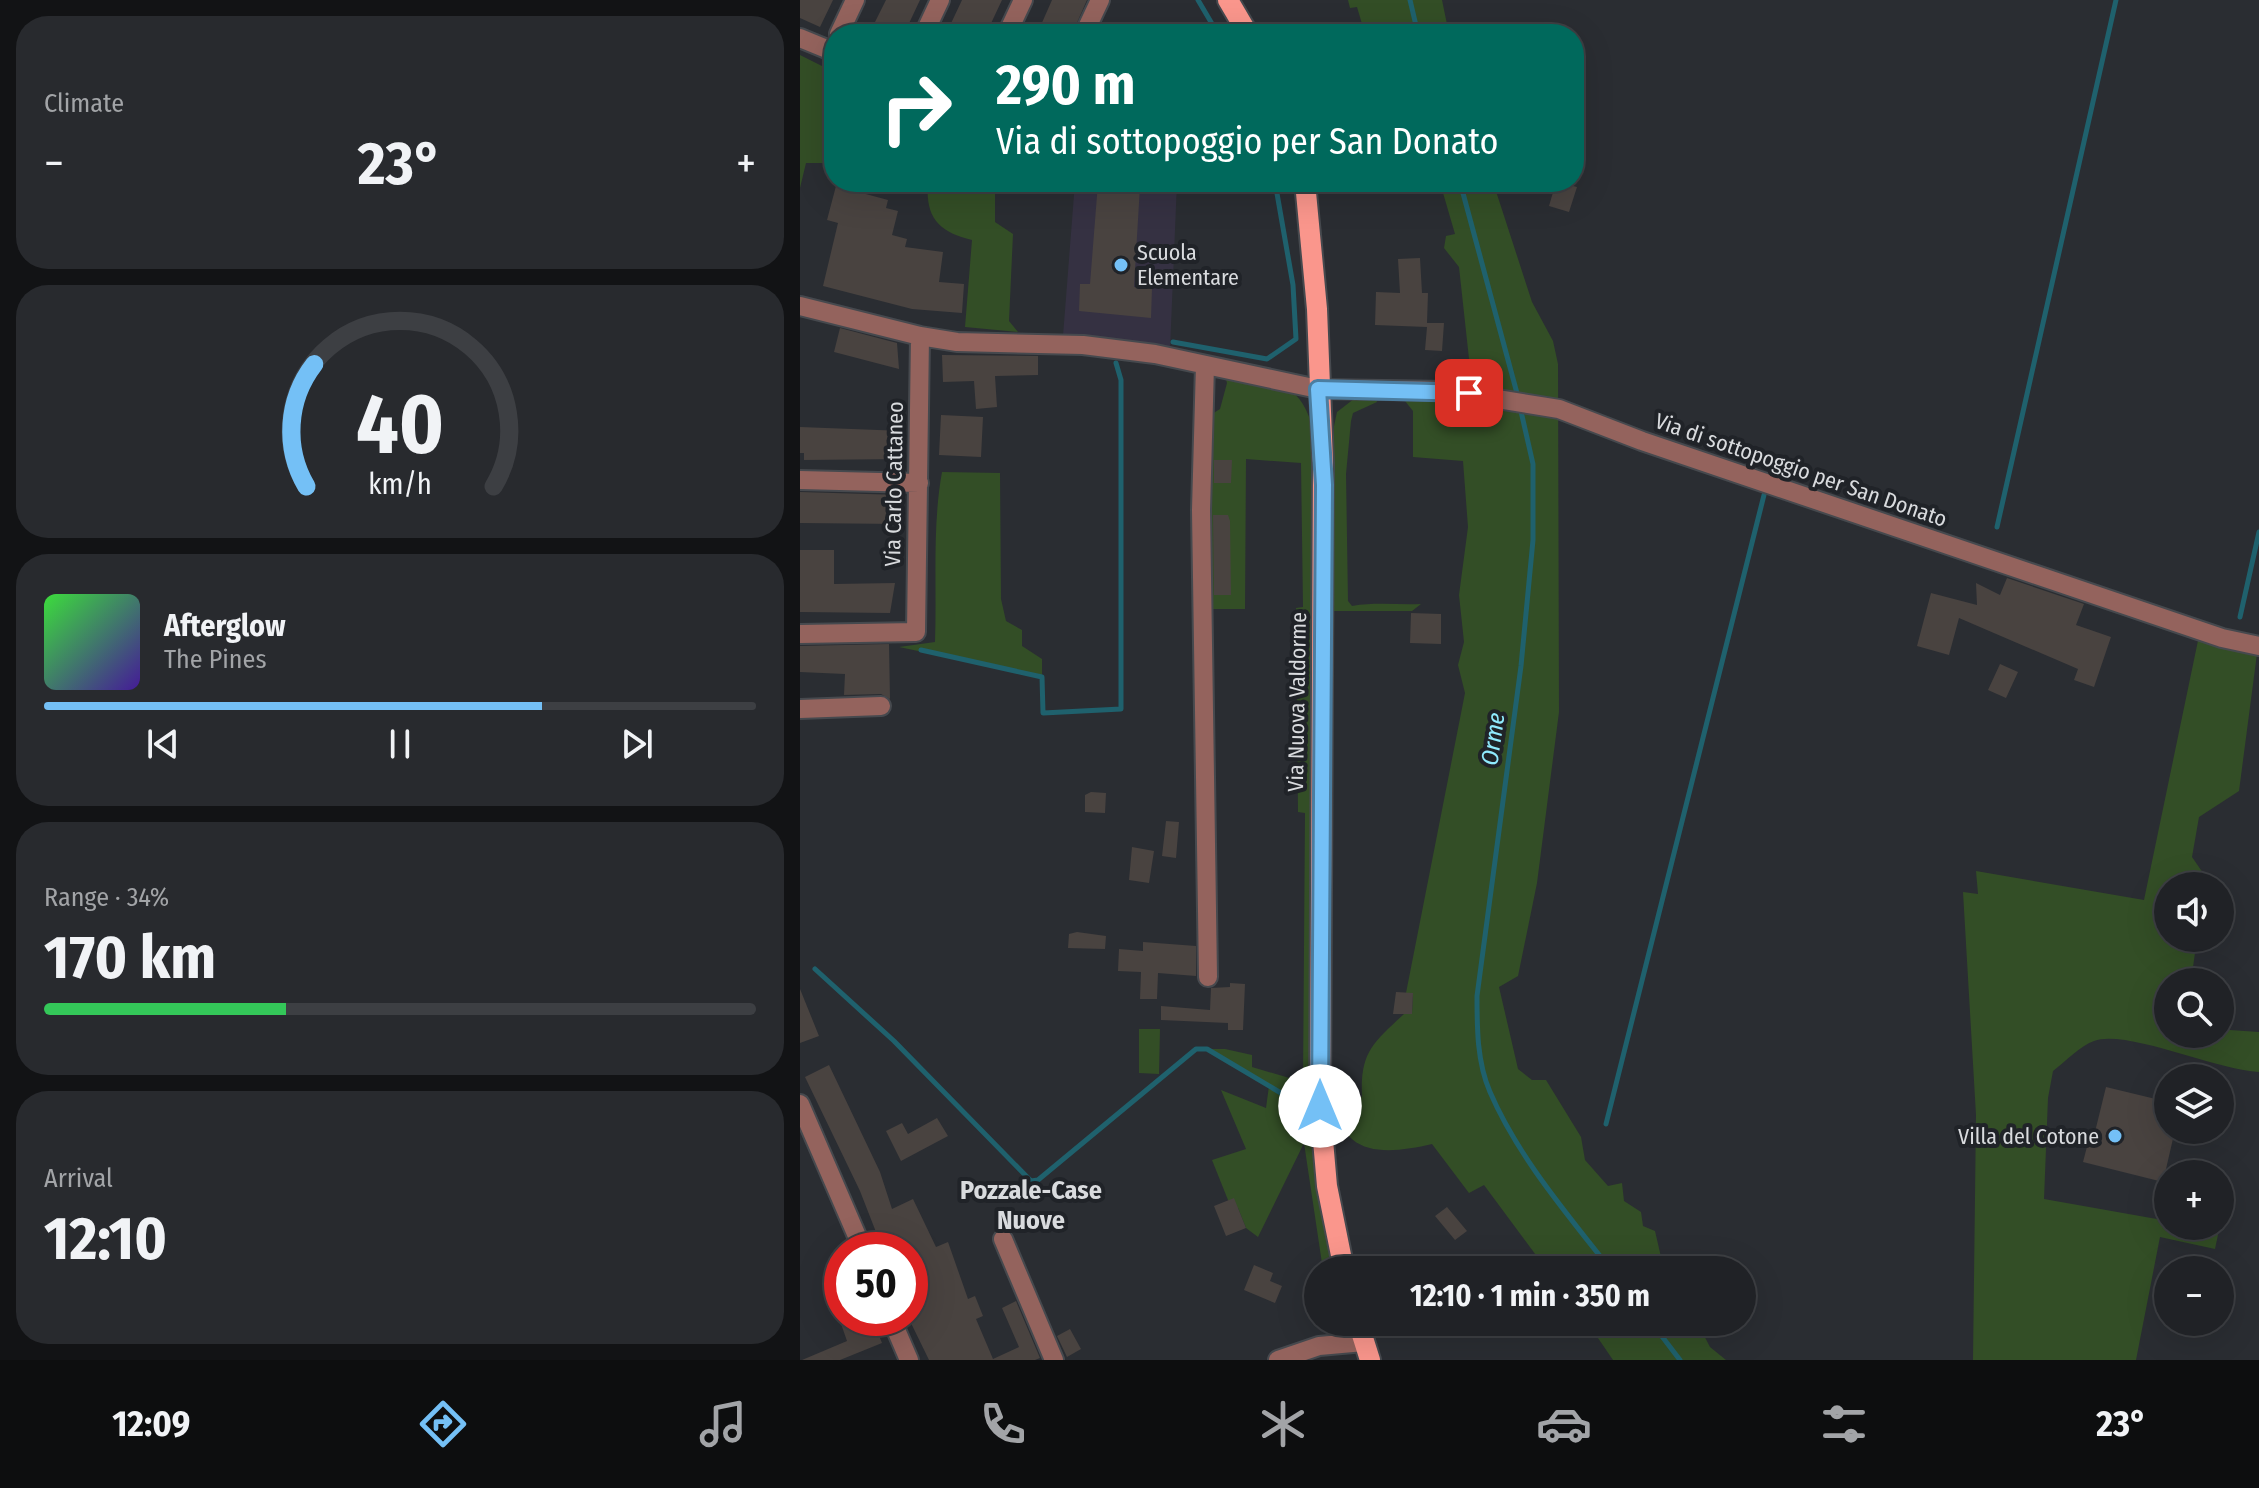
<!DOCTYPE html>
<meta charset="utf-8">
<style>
:root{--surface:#202226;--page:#282a2e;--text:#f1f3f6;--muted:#a2a4a7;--line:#3d3f43;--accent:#74c0f6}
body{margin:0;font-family:"Fira Sans Condensed",sans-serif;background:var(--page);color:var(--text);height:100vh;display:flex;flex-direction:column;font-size:30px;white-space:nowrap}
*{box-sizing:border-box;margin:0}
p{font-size:26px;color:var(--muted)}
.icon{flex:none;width:44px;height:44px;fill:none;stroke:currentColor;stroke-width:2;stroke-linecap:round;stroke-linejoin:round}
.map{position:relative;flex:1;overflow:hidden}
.drawer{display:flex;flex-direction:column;gap:16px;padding:16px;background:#121315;width:800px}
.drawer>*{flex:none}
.hud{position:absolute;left:24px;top:24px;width:760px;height:168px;border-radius:32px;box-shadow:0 8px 32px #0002,0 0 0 2px var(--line);background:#00695c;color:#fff;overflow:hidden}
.controls{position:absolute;left:1354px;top:872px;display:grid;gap:16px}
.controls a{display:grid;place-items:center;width:80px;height:80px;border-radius:50%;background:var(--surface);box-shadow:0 8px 32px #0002,0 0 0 2px var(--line);font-size:40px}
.speed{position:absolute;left:24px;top:1232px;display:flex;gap:16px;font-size:40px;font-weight:700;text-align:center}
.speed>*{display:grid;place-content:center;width:104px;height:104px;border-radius:50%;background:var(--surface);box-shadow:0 8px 32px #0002,0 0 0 2px var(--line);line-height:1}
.speed .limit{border:12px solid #d22;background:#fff;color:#111}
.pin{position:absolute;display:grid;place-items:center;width:68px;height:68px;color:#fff;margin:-34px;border-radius:16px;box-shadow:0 4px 12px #0006}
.me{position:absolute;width:88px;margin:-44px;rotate:0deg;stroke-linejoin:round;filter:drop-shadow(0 0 6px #0008)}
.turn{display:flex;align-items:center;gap:28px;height:168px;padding:0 40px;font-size:36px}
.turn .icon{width:104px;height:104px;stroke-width:2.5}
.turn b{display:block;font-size:56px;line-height:68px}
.big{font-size:60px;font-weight:700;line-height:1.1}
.drawer .widget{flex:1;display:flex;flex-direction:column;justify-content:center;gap:12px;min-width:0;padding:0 28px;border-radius:32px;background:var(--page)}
.drawer .dial{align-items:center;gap:0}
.dial svg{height:208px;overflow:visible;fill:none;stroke:var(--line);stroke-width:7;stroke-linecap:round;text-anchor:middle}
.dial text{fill:var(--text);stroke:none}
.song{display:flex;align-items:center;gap:24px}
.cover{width:96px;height:96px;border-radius:12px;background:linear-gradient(135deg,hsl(120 70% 55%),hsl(260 70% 35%))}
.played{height:8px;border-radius:4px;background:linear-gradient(90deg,var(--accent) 70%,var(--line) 70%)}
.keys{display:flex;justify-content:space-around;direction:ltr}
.heat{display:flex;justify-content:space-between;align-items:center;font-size:44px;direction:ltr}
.charge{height:12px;border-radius:6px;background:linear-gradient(90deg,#34c759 34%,var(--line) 0)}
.trip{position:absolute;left:504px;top:1256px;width:452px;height:80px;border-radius:40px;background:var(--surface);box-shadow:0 8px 32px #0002,0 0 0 2px var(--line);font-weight:700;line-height:80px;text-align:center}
.tab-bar{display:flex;height:128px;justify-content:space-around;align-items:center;background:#0d0e0f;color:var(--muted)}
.tab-bar .icon{width:56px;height:56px}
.tab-bar .active{color:var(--accent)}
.tab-bar b{font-size:36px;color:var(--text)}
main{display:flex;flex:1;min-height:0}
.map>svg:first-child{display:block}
.education{fill:#353142}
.green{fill:#334e26}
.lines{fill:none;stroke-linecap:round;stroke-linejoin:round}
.stream{stroke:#1f616d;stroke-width:5}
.building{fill:#494340}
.minor-casing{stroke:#46494e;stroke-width:22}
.major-casing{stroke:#46494e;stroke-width:24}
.minor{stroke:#94635d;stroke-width:18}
.major{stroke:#fa968c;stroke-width:20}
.route-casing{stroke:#4b7da0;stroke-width:20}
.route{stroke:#74c0f6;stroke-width:14}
.poi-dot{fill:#74c0f6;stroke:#202328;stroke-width:3}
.labels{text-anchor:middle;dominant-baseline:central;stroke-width:8;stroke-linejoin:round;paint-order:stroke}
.poi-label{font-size:22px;fill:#d9dbde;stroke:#202328;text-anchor:start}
.street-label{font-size:22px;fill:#d9dbde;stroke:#202328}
.water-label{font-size:24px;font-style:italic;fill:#90ebfe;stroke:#202328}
.quarter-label{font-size:26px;font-weight:bold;fill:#d9dbde;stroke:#202328}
</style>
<main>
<section class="drawer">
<div class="widget"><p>Climate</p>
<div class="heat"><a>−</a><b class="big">23°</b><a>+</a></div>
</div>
<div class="widget dial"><svg viewBox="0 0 100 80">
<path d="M14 69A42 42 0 1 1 86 69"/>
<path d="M14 69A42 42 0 0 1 17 22" stroke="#74c0f6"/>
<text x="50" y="56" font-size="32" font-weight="700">40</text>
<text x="50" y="72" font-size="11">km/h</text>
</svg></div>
<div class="widget">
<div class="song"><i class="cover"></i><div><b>Afterglow</b><p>The Pines</p></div></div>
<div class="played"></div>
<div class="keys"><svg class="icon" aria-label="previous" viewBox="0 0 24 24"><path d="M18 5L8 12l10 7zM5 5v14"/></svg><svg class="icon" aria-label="pause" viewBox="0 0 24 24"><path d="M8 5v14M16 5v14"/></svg><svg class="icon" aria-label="next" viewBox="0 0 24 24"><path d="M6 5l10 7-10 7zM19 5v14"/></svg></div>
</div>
<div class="widget"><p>Range · 34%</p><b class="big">170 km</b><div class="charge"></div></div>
<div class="widget"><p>Arrival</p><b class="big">12:10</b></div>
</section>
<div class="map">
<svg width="1459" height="1360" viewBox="0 0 1459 1360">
<rect width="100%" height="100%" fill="#2a2d32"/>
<path class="education" d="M275 182H377L370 350 263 336Z"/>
<path class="green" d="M548 0H642L649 34H565L557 7 550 8Z
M0 55 34 72V163H6L0 188Z
M128 182H190L195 190V222L213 234 209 321 218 332 165 327 172 240C139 232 125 218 128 182Z
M630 182H693L732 302 753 341 758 364 759 712 737 883 718 976 699 987 718 1069 732 1080H746L781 1137 785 1160 808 1186 822 1183 824 1201 841 1212 843 1226 855 1231 864 1270H747L684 1185 669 1193 632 1144C589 1154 539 1159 537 1100L545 1092 562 1097C560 1052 573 1043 604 1014L612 1013 613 993H606L665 693 658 665 664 642 659 595 668 527 663 461 613 457V411L605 401 620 396 669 393 671 377 659 267 644 248 646 236 655 234 641 186Z
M423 369C501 392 501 380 523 463L520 1106 544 1270H523L504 1143 458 1237 446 1228 438 1208 432 1210 412 1160 446 1149 421 1090 466 1108 469 1086 407 1049H425L452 1055V1067L503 1082 505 813 498 812 496 608 503 607 501 463 446 459 445 609H402L404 419 420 409 427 383Z
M559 395H575L577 402 553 413 551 421 546 474 548 601 552 606C576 602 597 605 621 604L612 611H533L534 426 537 412Z
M142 472 200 473 201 599 206 621 222 630V646L242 659V677L99 647 135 642C137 585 132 527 142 472Z
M1400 631 1458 646 1439 791 1399 817 1392 857 1412 886H1368V938H1397L1391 982H1368V1034H1420V1025L1430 1030 1459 1032V1072C1416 1070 1326 1029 1294 1041 1280 1046 1265 1062 1253 1071L1248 1098 1244 1199 1368 1221V1226L1419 1230 1415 1249 1360 1237 1336 1360H1173L1176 1115 1163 892 1178 894 1176 871 1344 900Z
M339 1029H360L359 1074 339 1073Z
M787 1322H897L910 1347 926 1360H813Z"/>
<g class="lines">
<path class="stream" d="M398 0 418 34
M610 0 618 34
M660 182 718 397
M373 342 467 359 496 339 493 285 475 182
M720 407 733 464V540L721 666 677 996C677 1028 677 1062 690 1092 718 1157 768 1215 811 1270
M1197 527 1316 0
M1440 617 1459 532
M121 650 242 677 243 713 321 709V380L316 363
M15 969 94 1041 231 1181 238 1180 396 1049H407L496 1102
M806 1124 964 495
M851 1322 880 1360"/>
</g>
<path class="building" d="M0 0H33L20 27 0 18Z
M86 0H120L104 34H69Z
M162 0H202L186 34H146Z
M252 0H287L272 34H237Z
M756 182 777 187 769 212 749 206Z
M298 183 340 186 334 287 352 288 351 318 279 311 280 284H290Z
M36 186 88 200 86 208 98 211 92 235 107 239 105 247 143 252 139 282 164 284 162 313 112 309 23 286 38 223 27 220Z
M620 258 622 293H628L627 323H644L642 351 625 350 627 327 575 325 576 292 600 293 598 259Z
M40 328 97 343 99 369 34 352Z
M142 355 238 356V375L195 376 197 407 176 409 174 381 143 382Z
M141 415 183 417 181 457 139 455Z
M0 427 104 431V459L4 460V453H0Z
M414 460H432L431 483H414Z
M0 492 101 495V524L0 523Z
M413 515H428L430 521 431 595H414Z
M0 550H34V584L95 583 90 613 0 612Z
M1207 578 1284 604 1276 625 1311 637 1294 687 1274 680 1278 669 1159 618 1149 655 1117 646 1131 593 1177 605 1176 583 1200 595Z
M611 613 641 614V644L610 643Z
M89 644 90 699 81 694 44 695 45 674 0 672V646Z
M1200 664 1218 672 1206 698 1188 690Z
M291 792 306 793 305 813 285 812V795Z
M366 821 379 822 376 858 362 856Z
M332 847 354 851 349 883 329 880Z
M277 932 306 936 305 949 268 948 269 934Z
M343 942 396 946V976L358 973 357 999H340L341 972 318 971 319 949 343 951Z
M430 983 445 984 443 1030H428V1023L361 1020V1006L410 1010 411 988 430 987Z
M0 989 19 1036 0 1043Z
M596 992 613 993 612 1014H593Z
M29 1065 80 1172 92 1209 113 1199 136 1247 148 1242 168 1299 175 1296 183 1316 176 1319 193 1359 219 1347 202 1308 216 1301 240 1358 235 1360H129L110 1321V1250H83L60 1191 5 1077Z
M1306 1087 1368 1102V1130H1375L1363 1182 1283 1162 1289 1139 1293 1140Z
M137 1118 148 1136 101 1161 86 1131 102 1123 108 1134Z
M434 1198 446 1228 426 1236 414 1206Z
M647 1207 667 1231 655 1240 635 1216Z
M454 1265 473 1273 470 1281 482 1286 475 1303 444 1290Z
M39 1318H72L82 1343 40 1360H2L47 1341Z
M270 1329 281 1349 267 1357 257 1336Z"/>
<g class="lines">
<g class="minor-casing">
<path id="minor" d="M39 34 55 0
M124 34 140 0
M207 34 223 0
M284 34 300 0
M0 38 34 52
M0 306 120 336 157 342 283 345 355 354 518 389 648 391 759 409 842 441 1422 638 1459 646
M405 365 401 510 408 977
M0 480 119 483
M0 634 116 632 120 336
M0 709 81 706
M0 1104 63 1250
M203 1239 254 1360
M91 1318 109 1360
M478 1360 519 1346 564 1342"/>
</g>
<g class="major-casing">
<path id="major" d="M428 0 448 34
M505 182 517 309 523 463 520 1106 527 1186 544 1270
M558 1322 570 1360"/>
</g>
<use href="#minor" class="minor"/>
<use href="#major" class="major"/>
</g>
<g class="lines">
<g class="route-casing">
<path id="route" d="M520 1106 524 485 518 389 669 393"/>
</g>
<use href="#route" class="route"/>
</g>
<g class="poi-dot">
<circle cx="321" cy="265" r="8"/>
<circle cx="1315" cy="1136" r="8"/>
</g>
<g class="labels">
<g class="poi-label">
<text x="337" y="252">Scuola<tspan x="337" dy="25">Elementare</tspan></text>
<text x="1299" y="1136" text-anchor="end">Villa del Cotone</text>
</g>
<g class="street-label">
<text transform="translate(1001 470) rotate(19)">Via di sottopoggio per San Donato</text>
<text transform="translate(94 484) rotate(-89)">Via Carlo Cattaneo</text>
<text transform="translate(497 702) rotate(-89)">Via Nuova Valdorme</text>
</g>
<g class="water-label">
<text transform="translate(693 739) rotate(-82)">Orme</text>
</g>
<g class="quarter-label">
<text x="231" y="1190">Pozzale-Case<tspan x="231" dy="30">Nuove</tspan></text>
</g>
</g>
</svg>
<div class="controls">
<a><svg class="icon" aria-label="sound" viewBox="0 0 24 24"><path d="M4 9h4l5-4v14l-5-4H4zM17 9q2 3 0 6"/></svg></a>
<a><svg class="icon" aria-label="search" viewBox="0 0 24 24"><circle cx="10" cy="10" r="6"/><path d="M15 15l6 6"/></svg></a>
<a><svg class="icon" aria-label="layers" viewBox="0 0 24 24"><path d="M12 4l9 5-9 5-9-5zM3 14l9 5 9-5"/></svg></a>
<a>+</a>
<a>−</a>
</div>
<div class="speed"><div class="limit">50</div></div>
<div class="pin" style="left:669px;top:393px;background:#d93025"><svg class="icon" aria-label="arrive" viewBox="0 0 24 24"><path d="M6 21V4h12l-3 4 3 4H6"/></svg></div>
<svg class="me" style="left:520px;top:1106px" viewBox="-20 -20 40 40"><circle r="19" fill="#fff"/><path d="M0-13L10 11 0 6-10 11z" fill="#74c0f6"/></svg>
<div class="trip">12:10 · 1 min · 350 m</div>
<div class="hud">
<div class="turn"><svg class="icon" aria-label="right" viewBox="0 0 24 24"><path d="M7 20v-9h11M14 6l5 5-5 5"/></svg><div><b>290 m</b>Via di sottopoggio per San Donato</div></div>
</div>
</div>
</main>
<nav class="tab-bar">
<b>12:09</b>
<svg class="icon active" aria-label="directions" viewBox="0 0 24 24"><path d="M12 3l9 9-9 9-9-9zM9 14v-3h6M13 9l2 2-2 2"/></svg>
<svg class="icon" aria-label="music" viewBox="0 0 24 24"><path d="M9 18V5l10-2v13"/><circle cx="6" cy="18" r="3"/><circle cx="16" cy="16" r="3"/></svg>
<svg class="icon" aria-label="phone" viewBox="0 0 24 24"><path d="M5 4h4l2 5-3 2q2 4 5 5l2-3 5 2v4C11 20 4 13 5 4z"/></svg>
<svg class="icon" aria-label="climate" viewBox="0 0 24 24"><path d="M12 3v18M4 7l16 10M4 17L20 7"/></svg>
<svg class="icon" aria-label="car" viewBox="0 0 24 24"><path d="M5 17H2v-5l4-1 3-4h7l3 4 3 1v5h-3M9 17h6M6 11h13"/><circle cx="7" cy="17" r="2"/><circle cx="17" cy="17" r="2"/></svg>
<svg class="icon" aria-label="filters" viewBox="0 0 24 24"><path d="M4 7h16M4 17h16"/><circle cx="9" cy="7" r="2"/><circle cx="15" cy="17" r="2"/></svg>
<b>23°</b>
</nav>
